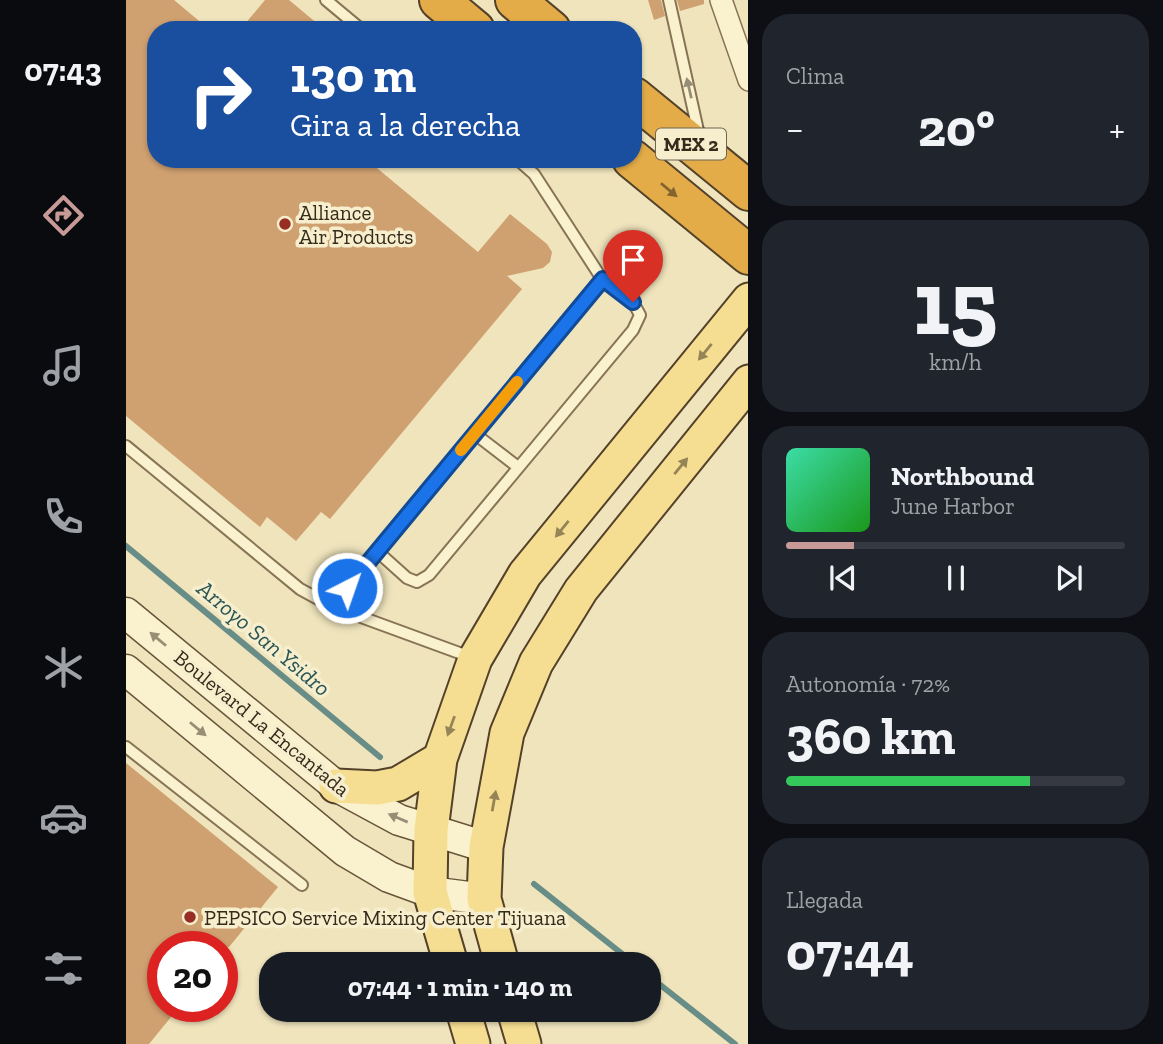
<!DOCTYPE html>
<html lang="es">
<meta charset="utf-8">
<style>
:root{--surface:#171b24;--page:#20242c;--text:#f1f3f6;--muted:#9ea1a6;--line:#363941;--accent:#c89a97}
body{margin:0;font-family:"Zilla Slab",serif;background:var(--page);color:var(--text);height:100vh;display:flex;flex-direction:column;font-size:26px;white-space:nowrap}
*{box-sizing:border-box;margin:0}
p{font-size:23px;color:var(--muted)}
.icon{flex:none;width:38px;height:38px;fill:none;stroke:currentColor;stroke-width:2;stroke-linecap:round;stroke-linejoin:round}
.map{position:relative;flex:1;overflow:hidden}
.drawer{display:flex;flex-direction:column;gap:14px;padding:14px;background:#0d0f14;width:415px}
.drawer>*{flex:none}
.banner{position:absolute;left:21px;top:21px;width:495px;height:147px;border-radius:28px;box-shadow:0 2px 5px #0004;background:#1a4fa0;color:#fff;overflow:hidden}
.speed{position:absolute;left:21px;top:931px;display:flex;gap:14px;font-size:35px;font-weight:700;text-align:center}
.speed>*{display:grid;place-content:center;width:91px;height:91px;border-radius:50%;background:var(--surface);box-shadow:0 2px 5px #0004;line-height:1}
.speed .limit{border:10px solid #d22;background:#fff;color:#111}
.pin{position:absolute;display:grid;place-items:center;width:60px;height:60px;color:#fff;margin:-72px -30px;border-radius:50% 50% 50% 0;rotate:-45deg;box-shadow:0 0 7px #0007}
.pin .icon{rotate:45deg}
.me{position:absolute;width:77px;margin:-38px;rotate:41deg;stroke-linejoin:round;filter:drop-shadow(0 0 5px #0008)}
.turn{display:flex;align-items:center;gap:24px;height:147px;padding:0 28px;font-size:32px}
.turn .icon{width:91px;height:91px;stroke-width:2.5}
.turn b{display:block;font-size:49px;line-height:60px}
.big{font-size:52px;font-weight:700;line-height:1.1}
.drawer .tile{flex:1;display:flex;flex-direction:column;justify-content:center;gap:10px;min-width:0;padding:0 24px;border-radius:28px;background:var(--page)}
.drawer .dial{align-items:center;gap:0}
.dial b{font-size:91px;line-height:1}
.song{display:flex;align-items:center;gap:21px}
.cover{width:84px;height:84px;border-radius:10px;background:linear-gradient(135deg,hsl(160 70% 55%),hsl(120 70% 35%))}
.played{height:7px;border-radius:4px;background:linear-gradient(90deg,var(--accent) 20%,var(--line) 20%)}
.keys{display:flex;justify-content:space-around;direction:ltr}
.heat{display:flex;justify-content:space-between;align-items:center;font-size:38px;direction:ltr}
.charge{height:10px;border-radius:5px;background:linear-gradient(90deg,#34c759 72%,var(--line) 0)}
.trip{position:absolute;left:133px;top:952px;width:402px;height:70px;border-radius:28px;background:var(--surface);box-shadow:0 2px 5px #0004;font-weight:700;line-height:70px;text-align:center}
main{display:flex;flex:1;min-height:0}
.tabs{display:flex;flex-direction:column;width:126px;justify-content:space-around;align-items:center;background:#090b0e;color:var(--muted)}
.tabs .icon{width:49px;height:49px}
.tabs .current{color:var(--accent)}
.tabs b{font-size:32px;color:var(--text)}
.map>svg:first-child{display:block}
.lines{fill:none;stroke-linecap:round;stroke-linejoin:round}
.stream{stroke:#688d87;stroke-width:6}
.building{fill:#cfa070}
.lane-casing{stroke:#877455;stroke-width:14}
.street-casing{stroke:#877455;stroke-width:24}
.secondary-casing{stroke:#685539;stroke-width:33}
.primary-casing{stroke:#54412a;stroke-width:37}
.highway-casing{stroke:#54412a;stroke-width:42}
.lane{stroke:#faf1cf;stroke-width:10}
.street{stroke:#faf1cf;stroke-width:21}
.secondary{stroke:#faf1cf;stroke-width:30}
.primary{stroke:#f5de91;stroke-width:33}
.highway{stroke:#e3ac48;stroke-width:38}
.oneway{fill:#988e75}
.oneway2{fill:#83642f}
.oneway3{fill:#958456}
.route-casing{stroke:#114b97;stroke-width:18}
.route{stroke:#1a73e8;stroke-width:12}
.slow{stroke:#f59e0b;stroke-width:12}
.poi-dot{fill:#972d23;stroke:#f6eecc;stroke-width:2.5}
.labels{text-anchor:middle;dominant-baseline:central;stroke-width:7;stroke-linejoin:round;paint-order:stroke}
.shield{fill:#f6eecc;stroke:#6f6550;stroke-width:2}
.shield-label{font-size:19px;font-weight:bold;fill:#352a1b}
.poi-label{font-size:21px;fill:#352a1b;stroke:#f6eecc;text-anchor:start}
.street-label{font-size:21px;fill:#352a1b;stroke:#f6eecc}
.water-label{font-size:23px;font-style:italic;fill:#295556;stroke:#f6eecc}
</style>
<main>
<nav class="tabs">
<b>07:43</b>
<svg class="icon current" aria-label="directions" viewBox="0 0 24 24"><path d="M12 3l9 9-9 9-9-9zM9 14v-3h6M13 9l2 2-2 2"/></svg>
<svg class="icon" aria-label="music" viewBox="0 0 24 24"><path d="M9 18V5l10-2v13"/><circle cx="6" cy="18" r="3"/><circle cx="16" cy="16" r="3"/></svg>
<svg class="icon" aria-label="phone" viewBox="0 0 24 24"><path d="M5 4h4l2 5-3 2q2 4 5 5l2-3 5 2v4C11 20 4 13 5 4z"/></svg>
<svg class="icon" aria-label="climate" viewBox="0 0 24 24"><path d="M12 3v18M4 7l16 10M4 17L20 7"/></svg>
<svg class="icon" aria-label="car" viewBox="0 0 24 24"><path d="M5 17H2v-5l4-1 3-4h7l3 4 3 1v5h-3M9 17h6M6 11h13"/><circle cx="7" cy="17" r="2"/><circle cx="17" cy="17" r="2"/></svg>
<svg class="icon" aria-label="filters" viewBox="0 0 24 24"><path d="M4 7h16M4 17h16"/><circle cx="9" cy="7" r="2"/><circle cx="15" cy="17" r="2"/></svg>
</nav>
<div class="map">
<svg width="623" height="1044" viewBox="0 0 623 1044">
<rect width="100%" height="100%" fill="#efe4bc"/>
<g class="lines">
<path class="stream" d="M0 546 254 757
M408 884 509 964
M523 976 609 1044"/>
</g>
<path class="building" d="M0 0H48L84 30H30V159H240L352 252 384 214 421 244 426 252 424 262 417 268 381 276 396 289 204 519 195 512 170 541 141 517 134 527 0 416Z
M139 0H163L199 30H114Z
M522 0H535L539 16 528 20Z
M551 0H578V4L554 11Z
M0 763 152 887 103 947H37V1006H54L23 1044H0Z"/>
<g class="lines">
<g class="lane-casing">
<path id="lane" d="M200 0 236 30
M543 0 573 135
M349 434 392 467
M0 446 174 589 205 606 347 658
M252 552 281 578 291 582 303 575 507 330 514 315 507 302 476 279 408 174 391 159
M205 606 476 279
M0 747 176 885"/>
</g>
<g class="street-casing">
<path id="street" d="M595 0 623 80"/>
</g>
<g class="secondary-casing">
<path id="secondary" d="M0 613 210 786 273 820 360 847
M0 670 219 851 263 877 304 892 358 899"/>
</g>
<g class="primary-casing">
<path id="primary" d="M210 786 251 788 272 784 314 759
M325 964 304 892 305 830 314 759 349 659 399 574 623 300
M376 964 358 899 360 847 381 733 410 663 455 590 623 382
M337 1010 347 1044
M388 1010 398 1044"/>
</g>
<g class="highway-casing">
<path id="highway" d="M313 0 349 30
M389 0 425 30
M508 97 623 191
M506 159 623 255"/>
</g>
<use href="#lane" class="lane"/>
<use href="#street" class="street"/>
<use href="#secondary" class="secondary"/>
<use href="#primary" class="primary"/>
<use href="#highway" class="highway"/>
</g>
<defs><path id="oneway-solid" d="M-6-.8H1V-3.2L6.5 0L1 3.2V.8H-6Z" transform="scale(1.75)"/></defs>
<g class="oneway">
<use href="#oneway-solid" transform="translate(563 88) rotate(-103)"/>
<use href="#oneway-solid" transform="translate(32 639) rotate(-140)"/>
<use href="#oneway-solid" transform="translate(72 729) rotate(40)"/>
<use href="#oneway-solid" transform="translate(272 818) rotate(-157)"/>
</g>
<use class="oneway2" href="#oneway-solid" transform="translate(543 190) rotate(40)"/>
<g class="oneway3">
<use href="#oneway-solid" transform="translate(579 352) rotate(129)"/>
<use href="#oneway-solid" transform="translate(555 466) rotate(-51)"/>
<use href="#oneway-solid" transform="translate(436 529) rotate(129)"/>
<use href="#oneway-solid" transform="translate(325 726) rotate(110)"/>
<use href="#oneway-solid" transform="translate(368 801) rotate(-80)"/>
</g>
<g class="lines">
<g class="route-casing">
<path id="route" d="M221 588 477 279 507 302"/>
</g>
<use href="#route" class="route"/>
<path class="slow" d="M335 450 391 382"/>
</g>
<g class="poi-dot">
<circle cx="159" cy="224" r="7"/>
<circle cx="64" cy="917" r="7"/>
</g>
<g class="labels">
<rect class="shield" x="530" y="128.5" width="70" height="31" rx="5"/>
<g class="shield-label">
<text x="565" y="144">MEX 2</text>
</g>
<g class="poi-label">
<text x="173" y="212">Alliance<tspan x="173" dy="24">Air Products</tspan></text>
<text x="78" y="917">PEPSICO Service Mixing Center Tijuana</text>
</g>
<g class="street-label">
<text transform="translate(136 723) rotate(39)">Boulevard La Encantada</text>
</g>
<g class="water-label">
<text transform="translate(138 638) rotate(40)">Arroyo San Ysidro</text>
</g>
</g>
</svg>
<div class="speed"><div class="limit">20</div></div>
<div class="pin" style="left:507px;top:302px;background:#d93025"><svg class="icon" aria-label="arrive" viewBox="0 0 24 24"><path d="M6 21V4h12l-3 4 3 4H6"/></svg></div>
<svg class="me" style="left:221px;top:588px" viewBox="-20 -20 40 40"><circle r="17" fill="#1a73e8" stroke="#fff" stroke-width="3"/><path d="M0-11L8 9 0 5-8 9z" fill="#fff"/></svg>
<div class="trip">07:44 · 1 min · 140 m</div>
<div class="banner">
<div class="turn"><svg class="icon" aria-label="right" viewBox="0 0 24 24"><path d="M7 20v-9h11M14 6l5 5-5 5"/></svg><div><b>130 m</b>Gira a la derecha</div></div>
</div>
</div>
<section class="drawer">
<div class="tile"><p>Clima</p>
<div class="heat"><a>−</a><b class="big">20°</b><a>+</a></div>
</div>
<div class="tile dial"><b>15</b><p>km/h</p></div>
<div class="tile">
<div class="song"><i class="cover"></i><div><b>Northbound</b><p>June Harbor</p></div></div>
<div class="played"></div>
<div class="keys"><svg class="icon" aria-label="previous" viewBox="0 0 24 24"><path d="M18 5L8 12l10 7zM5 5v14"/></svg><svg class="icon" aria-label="pause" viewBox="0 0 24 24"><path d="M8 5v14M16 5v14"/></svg><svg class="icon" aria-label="next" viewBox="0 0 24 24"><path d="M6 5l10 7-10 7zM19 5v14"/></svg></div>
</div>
<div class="tile"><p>Autonomía · 72%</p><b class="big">360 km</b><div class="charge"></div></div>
<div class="tile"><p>Llegada</p><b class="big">07:44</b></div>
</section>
</main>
